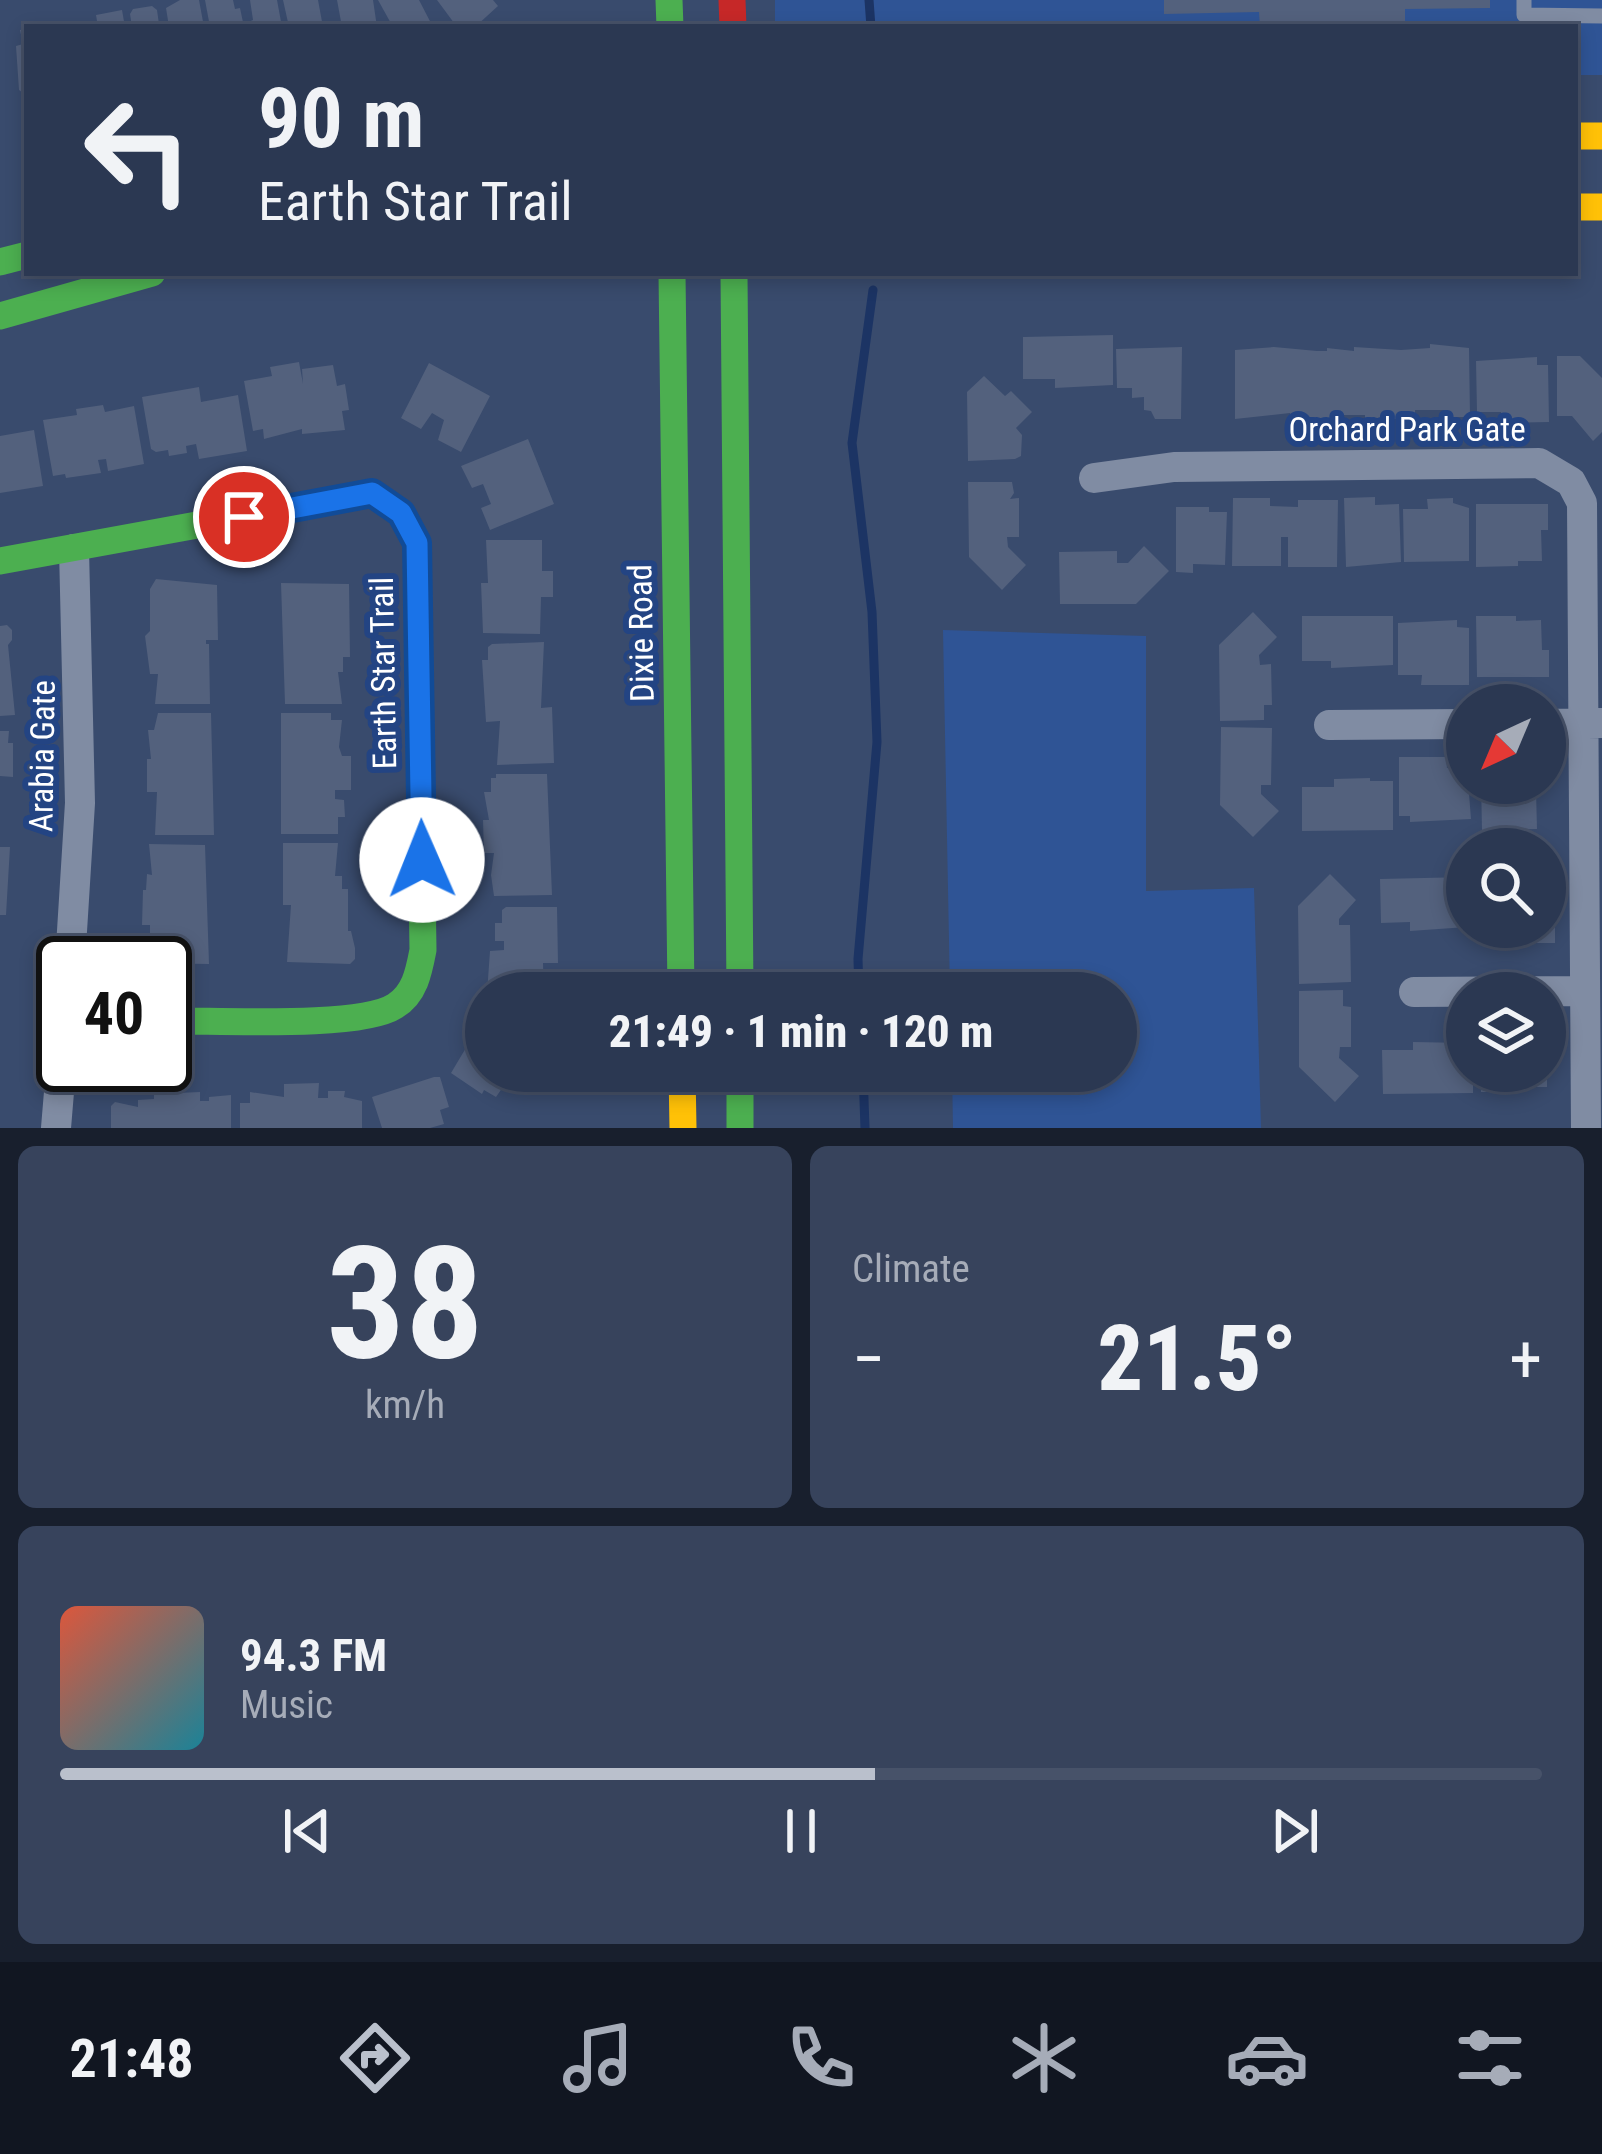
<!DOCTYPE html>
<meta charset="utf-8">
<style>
:root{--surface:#2b3852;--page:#37435c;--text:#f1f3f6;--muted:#a6acb8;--line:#475269;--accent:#bac0cc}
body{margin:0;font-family:"Roboto Condensed",sans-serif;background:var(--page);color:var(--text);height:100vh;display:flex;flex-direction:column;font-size:45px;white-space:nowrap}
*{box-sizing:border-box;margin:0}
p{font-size:39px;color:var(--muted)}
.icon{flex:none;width:66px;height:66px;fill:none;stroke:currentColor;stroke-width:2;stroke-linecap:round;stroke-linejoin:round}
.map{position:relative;height:1128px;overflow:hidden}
.panel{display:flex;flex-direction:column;gap:18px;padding:18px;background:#181f2d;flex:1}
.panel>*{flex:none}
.hud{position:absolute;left:24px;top:24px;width:1554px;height:252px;border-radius:0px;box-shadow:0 6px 18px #0003,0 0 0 3px var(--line);background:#2b3852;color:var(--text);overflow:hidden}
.needle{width:78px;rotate:224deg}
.buttons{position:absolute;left:1446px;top:684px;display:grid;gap:24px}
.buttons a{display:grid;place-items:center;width:120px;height:120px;border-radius:50%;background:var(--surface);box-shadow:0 6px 18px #0003,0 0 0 3px var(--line);font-size:60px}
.speed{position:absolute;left:36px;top:936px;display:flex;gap:24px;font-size:60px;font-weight:700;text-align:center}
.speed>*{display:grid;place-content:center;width:156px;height:156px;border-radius:50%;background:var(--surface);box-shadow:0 6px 18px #0003,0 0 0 3px var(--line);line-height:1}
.speed .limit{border:6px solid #111;border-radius:18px;background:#fff;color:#111}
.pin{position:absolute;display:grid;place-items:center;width:102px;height:102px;color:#fff;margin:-51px;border:6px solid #fff;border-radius:50%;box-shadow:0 3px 12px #0007}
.me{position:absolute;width:132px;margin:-66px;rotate:359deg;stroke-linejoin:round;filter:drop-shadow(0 0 9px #0008)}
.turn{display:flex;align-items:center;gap:42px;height:252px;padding:0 36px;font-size:54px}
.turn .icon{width:156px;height:156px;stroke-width:2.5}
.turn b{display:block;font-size:84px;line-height:102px}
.big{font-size:90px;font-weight:800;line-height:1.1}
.panel .tile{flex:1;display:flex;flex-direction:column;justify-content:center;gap:18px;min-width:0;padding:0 42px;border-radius:18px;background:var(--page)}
.panel .dial{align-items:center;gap:0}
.dial b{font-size:156px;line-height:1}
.song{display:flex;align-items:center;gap:36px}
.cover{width:144px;height:144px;border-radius:18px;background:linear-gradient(135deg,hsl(10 70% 55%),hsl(190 70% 35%))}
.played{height:12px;border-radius:6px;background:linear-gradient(90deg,var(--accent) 55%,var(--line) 55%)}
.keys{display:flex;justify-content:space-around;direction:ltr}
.heat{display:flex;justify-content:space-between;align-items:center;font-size:66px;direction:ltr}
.panel .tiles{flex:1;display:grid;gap:18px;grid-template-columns:1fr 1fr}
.tile:last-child{grid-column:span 2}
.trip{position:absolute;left:465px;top:972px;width:672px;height:120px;border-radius:60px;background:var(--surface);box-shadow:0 6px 18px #0003,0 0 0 3px var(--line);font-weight:800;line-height:120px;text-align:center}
.menu{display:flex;height:192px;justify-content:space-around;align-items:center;background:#111621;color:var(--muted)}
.menu .icon{width:84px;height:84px}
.menu .current{color:var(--accent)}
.menu b{font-size:54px;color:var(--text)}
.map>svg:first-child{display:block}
.green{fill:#2f5495}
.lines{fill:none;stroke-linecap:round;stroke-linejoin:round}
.stream{stroke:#1c3464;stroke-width:9}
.building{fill:#53617d}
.lane{stroke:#808ca3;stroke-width:15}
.street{stroke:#808ca3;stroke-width:30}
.fast{stroke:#4caf50;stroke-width:27}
.slow{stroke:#ffc107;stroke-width:27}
.jam{stroke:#c62828;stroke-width:27}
.route-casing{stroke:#114b97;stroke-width:30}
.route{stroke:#1a73e8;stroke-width:21}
.labels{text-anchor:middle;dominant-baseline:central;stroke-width:12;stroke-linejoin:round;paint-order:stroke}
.street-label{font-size:33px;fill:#fff;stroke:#234483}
</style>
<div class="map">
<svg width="1602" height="1128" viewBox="0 0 1602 1128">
<rect width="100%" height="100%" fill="#394b6d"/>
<path class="green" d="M775 0H1602V75H1575V27H775Z
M943 630 1146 636V891L1254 888 1261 1128H953L952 1071H1116V993H950Z"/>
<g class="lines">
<path class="stream" d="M869 0 871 27
M859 993 858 959 877 742 872 612 852 443 873 290
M863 1071 865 1128"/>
</g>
<path class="building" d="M180 0H199L204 27H169L166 8Z
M205 0H233L235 9 240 8 244 27H210Z
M250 0H277L282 27H247L246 23 253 20Z
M283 0H318L323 27H289Z
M337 0H373L377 27H342Z
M378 0H419L433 27H393Z
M437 0H493L498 6 475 27H457Z
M1164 0H1490V8L1405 9V27H1260L1259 12 1164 14Z
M152 6 157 10 159 24 166 22 167 27H132L130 14 133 9Z
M122 10 125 27H98L96 15Z
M27 29V96L19 90 16 46 23 44 20 30Z
M1113 335V385L1055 388V379H1023V337Z
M1430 344 1469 348 1470 417H1444V410H1415V419H1390V424L1365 420V415H1340V420H1327V424L1290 420V413L1235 419V350L1274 347 1317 351H1327V348L1354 351V347L1401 350 1430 348Z
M1182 347 1181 419H1155L1151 411 1144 410V397L1132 398V388H1117L1116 349Z
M1557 356H1580L1602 378V432L1593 441 1572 416H1557Z
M1537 357V365H1548L1549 422 1501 423V412H1477L1476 361Z
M299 362 303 384 302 369 333 365 337 386 345 384 349 410 342 411 345 430 302 434V429L264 439 263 429 253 431 244 381 272 376 270 367Z
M429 363 490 396 461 452 438 440 444 420 432 413 421 429 401 418Z
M984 376 1005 396 1011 391 1032 412 1016 428 1022 435 1021 456 1015 459 968 461 967 392Z
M199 387 201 402 238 395 247 451 199 459 196 444 186 446 187 453 169 456 168 450 156 452 151 449 142 397Z
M103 405 105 412 134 406 144 464 108 471 106 459 98 460 101 473 66 478 65 474 53 476 43 420 77 415 76 409Z
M34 430 43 486 0 493V436Z
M528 439 554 504 490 530 481 508 491 504 483 484 472 488 461 466Z
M968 482H1012L1014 493 1010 499 1019 498V537H1007L1008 547 1026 565 1002 590 969 557Z
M1375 497V505L1399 504 1401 562 1346 567 1344 498Z
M1233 498H1270V506L1298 507V500H1338L1337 567H1288V537H1281V566H1232Z
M1453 498V503L1469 508V561L1404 562 1403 509H1428L1427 499Z
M1476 504H1548V530H1541L1542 561H1518V566L1476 567Z
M1176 507H1209V512H1227L1225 565 1193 564V573L1176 572Z
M486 540H542V571H553V597H541L540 634 483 633 481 583H488Z
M1144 546 1169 571 1136 604H1060L1059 552 1117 551V563H1128Z
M156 579 217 585 218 640H206V644H209L210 704H155L158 674H150L145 636 150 631V589Z
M281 583 349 584 350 657H343V672H338L342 704H285Z
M1253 612 1277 637 1259 655 1260 665 1271 664 1272 705H1264V720L1220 721 1219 645Z
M1302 616H1393V665L1331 668V661H1302Z
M1476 616H1516V621L1541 620 1542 650H1549V677H1477Z
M1457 620V627L1469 628V685H1421L1422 675H1398V623Z
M7 625 12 630V640L8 645 15 715 0 716V626Z
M544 642 541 708 552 707 554 763 497 765 500 721 486 722 482 660H488V647L492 644Z
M158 713H211L214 835H155L157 792H147V759H151L148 730H154Z
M281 713H331V720H342L339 747 342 756H351V790H335V799L344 800 345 817H338V834H281Z
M1221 727 1272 728 1271 785H1261V794L1279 811 1253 837 1220 805Z
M0 731H9L8 743H13V777L0 776Z
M1399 757H1446L1447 768H1467L1471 819 1410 822V816H1399Z
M496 774H547L552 895 494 896 491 875 494 853H484L483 820H489L484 792H491V778H496Z
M1370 778V781H1393V830L1302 831V787H1334V779Z
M1481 783H1543V790H1536L1537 829 1482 830Z
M283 843H338L335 876H342V889H348V931H351L355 948V959L350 964 287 962 291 905H283Z
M149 844 205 845 209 964 143 963V933H150V925H142L143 890H146L147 874 152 875Z
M0 847H10L6 915H0Z
M1330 874 1356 900 1339 919V925H1350L1351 982 1299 984 1298 906Z
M1467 877V927L1410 931V922L1381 923 1380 879Z
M1545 903H1555V943H1514V937L1476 933V927H1545Z
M506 907H557L558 963H543L544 993H487L490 951 504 950V941H495V923H502V910Z
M1343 990V1006L1351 1007V1047H1340L1339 1058 1359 1076 1335 1102 1299 1067V991Z
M486 1026V1071H514L496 1097 484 1090 482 1094 451 1073 476 1031 480 1034Z
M1413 1042 1467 1043V1071H1473V1093L1383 1094 1382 1050H1413Z
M1481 1071H1547V1087H1522L1523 1092H1481Z
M434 1077H440L449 1107 440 1110 444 1124 430 1128H382L372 1097Z
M319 1083 318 1098H328V1091H345L344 1097 362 1101V1128H240V1103H250V1092L284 1097V1084Z
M200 1092V1101H209V1097L231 1095V1128H111V1106L115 1102 138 1107V1100L154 1099V1094Z"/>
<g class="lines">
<path class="lane" d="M1524 0V15L1602 16"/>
<path class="street" d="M1094 478 1174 467 1539 463 1571 482 1582 503 1586 1128
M1545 724 1602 723
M1329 725 1467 724
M70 963 80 803 74 549
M1414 992 1584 991
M56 1128 63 1044"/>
<path class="fast" d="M669 0 670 27
M0 262 27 255
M672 273 681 993
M734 273 740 993
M0 316 152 273
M0 561 372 493 401 513 417 543 423 950C419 971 415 994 395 1006 360 1029 213 1020 165 1021
M740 1071V1128"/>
<path class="slow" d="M1575 136H1602
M1575 207H1602
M682 1071 683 1128"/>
<path class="jam" d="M732 0 733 27"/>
</g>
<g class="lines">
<g class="route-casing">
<path id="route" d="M244 517 372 493 401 513 417 543 422 860"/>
</g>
<use href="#route" class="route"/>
</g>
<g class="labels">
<g class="street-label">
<text x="1407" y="429">Orchard Park Gate</text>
<text transform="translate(641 633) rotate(-91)">Dixie Road</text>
<text transform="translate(383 673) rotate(-91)">Earth Star Trail</text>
<text transform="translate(42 756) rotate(-89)">Arabia Gate</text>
</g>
</g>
</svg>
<div class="buttons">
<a><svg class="needle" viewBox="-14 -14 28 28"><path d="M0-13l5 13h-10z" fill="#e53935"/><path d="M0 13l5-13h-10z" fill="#a6acb8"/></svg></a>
<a><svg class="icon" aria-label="search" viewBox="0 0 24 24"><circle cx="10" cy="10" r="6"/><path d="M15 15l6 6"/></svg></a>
<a><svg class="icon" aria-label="layers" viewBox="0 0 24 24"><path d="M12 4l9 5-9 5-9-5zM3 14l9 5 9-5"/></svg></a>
</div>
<div class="speed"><div class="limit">40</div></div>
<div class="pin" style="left:244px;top:517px;background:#d93025"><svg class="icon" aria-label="arrive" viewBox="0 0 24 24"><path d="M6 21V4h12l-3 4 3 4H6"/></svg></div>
<svg class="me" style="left:422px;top:860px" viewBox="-20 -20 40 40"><circle r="19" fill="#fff"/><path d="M0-13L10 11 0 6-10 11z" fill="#1a73e8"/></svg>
<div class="trip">21:49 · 1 min · 120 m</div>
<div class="hud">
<div class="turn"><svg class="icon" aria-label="left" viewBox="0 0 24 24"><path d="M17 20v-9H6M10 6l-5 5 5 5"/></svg><div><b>90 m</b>Earth Star Trail</div></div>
</div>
</div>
<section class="panel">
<div class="tiles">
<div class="tile dial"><b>38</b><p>km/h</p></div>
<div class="tile"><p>Climate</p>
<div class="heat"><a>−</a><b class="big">21.5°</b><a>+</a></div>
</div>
<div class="tile">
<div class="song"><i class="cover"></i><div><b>94.3 FM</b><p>Music</p></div></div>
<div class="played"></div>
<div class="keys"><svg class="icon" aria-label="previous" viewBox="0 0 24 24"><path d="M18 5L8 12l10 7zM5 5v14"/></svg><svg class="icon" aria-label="pause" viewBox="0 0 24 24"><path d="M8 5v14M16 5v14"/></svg><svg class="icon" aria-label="next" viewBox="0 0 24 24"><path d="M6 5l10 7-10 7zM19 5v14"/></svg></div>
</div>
</div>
</section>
<nav class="menu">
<b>21:48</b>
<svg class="icon current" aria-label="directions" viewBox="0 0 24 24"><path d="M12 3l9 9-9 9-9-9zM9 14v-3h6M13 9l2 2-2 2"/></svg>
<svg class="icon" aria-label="music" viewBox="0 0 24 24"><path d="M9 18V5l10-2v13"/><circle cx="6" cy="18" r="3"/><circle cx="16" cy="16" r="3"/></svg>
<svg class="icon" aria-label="phone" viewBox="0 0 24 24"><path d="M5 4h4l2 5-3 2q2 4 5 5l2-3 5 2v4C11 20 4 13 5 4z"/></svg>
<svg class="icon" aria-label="climate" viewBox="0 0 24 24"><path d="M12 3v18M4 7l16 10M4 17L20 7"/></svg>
<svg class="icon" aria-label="car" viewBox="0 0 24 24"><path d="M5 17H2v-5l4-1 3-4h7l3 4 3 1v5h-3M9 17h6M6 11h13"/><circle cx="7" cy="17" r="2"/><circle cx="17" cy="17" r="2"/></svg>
<svg class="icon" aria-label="filters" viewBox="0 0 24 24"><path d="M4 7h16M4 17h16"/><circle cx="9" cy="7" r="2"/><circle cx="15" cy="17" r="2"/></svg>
</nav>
